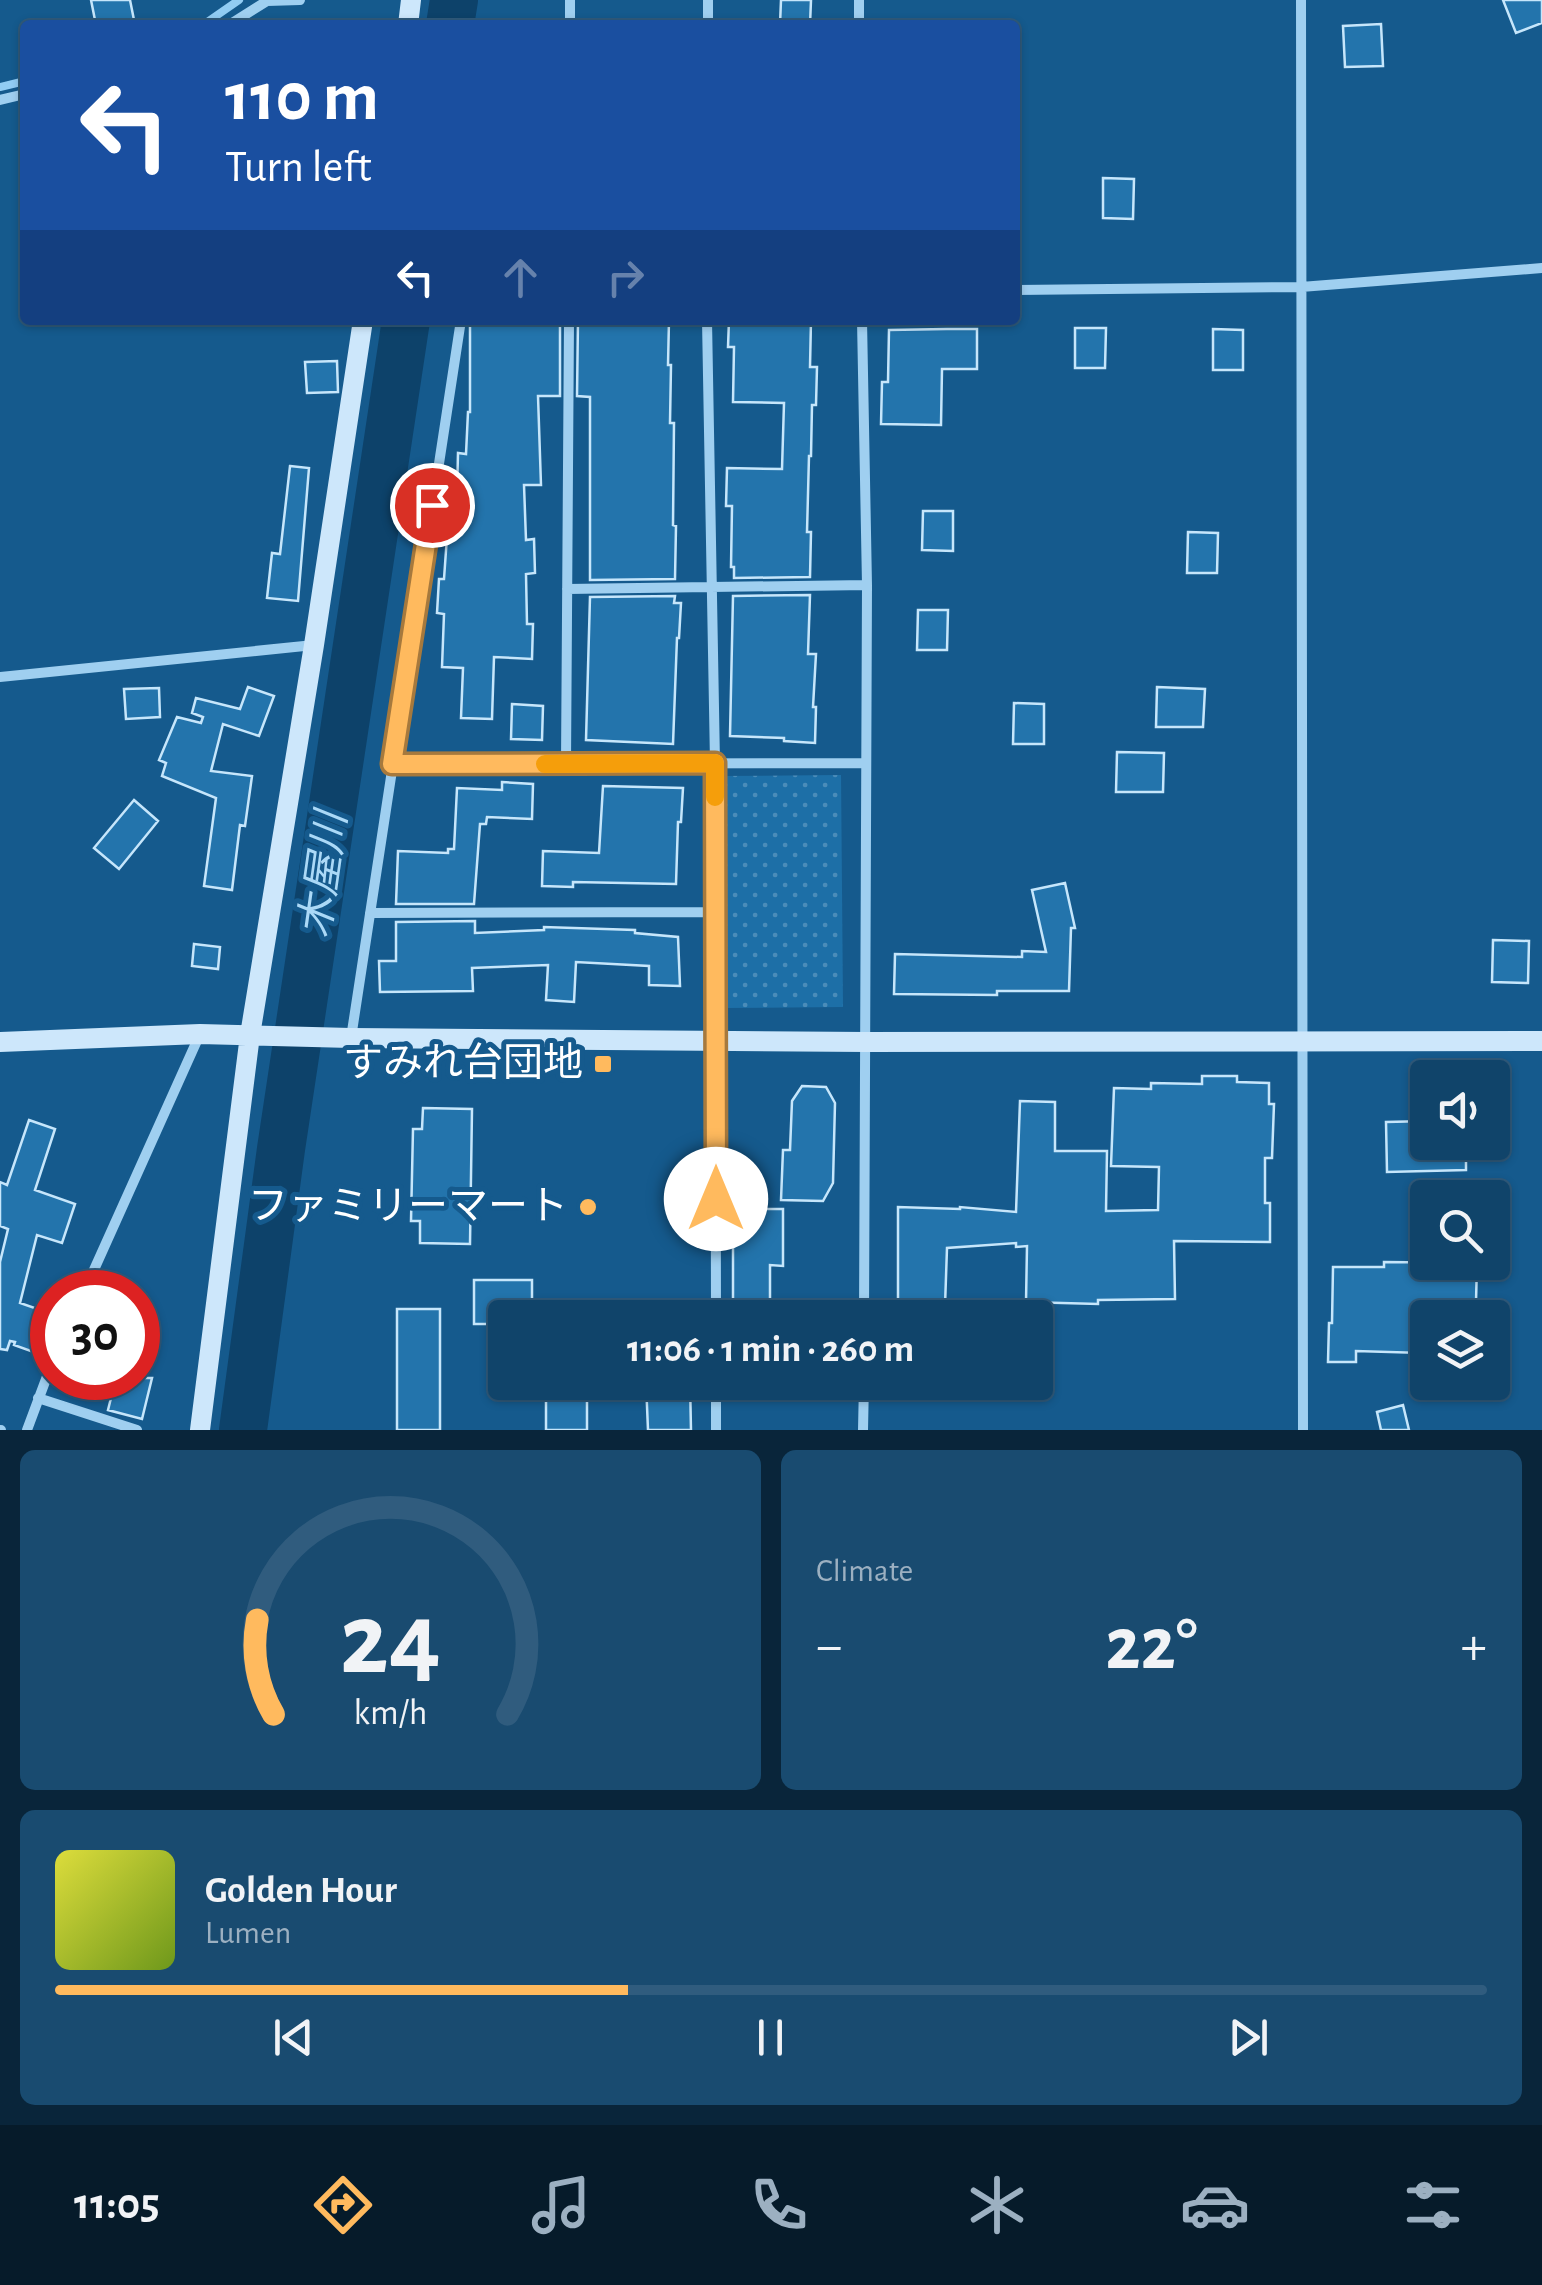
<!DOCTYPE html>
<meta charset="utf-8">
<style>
:root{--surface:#10446a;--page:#194b70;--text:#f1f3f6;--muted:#9cb0c1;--line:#305c7e;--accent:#ffba5e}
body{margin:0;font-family:"Alegreya Sans","Noto Sans JP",sans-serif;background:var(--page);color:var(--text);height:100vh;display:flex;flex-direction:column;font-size:38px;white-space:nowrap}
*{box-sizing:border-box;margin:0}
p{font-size:32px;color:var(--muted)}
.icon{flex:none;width:55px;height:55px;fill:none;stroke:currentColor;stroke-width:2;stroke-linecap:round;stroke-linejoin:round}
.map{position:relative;height:1430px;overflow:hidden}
.side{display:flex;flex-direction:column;gap:20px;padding:20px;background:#09253a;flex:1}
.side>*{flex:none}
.guide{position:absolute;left:20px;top:20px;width:1000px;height:305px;border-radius:10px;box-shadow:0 2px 8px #0004,0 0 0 2px var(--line);background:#1a4fa0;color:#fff;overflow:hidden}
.buttons{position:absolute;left:1410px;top:1060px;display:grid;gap:20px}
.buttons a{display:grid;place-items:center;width:100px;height:100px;border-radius:10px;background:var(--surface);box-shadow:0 2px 8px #0004,0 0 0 2px var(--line);font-size:50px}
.speed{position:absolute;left:30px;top:1270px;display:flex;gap:20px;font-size:50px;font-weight:700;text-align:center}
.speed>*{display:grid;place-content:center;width:130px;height:130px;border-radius:50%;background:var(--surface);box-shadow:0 2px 8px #0004,0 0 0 2px var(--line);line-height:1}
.speed .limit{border:15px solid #d22;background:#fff;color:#111}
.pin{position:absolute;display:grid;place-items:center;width:85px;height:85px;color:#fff;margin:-42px;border:5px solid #fff;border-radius:50%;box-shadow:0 2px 10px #0007}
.me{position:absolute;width:110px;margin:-55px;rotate:0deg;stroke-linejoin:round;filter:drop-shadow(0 0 8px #0008)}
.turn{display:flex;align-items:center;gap:35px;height:210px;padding:0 40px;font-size:45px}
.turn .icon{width:130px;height:130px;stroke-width:2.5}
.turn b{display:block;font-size:70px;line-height:85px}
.lanes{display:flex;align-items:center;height:95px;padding:0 40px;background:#0003;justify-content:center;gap:50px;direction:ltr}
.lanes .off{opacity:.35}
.big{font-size:75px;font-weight:700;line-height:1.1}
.side .widget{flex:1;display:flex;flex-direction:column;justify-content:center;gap:15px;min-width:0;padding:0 35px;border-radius:15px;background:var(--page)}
.side .dial{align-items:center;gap:0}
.dial svg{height:260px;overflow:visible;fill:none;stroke:var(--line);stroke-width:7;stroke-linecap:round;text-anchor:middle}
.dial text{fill:var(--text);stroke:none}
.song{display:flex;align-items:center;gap:30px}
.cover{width:120px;height:120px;border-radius:15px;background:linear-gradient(135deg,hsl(60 70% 55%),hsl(80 70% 35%))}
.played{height:10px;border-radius:5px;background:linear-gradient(90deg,var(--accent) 40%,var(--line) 40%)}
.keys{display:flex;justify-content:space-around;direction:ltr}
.heat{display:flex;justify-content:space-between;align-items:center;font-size:55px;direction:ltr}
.side .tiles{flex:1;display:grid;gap:20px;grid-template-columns:1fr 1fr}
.widget:last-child{grid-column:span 2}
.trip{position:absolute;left:488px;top:1300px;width:565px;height:100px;border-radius:10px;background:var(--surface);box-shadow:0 2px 8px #0004,0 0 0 2px var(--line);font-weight:700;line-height:100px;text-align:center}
.tab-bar{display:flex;height:160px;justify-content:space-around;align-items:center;background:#061b2a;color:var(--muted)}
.tab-bar .icon{width:70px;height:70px}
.tab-bar .active{color:var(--accent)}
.tab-bar b{font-size:45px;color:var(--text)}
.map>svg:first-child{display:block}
.park{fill:url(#park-dots)}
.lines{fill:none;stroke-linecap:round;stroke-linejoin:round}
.stream{stroke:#91ccf3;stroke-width:8}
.river{stroke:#0d426a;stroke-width:48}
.building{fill:#2374ac;stroke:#c6e6fb;stroke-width:2.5}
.street{stroke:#9fcff0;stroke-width:10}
.secondary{stroke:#cde7fb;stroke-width:20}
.route-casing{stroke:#a6793d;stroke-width:25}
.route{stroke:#ffba5e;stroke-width:18}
.slow{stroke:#f59e0b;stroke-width:18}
.poi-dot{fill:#ffba5e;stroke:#155a8d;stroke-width:4}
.labels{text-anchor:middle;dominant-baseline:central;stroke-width:10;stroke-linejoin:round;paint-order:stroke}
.poi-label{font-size:40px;fill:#fff;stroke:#155a8d;text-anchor:end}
.water-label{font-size:42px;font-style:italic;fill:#abd9f7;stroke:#155a8d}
</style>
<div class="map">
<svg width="1542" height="1430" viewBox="0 0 1542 1430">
<defs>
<pattern id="park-dots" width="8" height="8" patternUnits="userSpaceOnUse" patternTransform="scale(2.5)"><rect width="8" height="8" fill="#1d6fa7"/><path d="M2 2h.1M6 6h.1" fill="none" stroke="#4a8cb9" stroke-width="1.8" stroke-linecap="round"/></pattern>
</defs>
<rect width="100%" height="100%" fill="#155a8d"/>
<path class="park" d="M841 775 843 1007 721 1008 719 776Z"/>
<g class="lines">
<path class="stream" d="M203 25 239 0
M0 87 25 81"/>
<path class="river" d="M450 25 454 0
M243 1430 281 1149 406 320"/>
</g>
<path class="building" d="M91 0H130L135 25H96Z
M781 0H811L810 25H780Z
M1503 0H1542V23L1516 33Z
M1381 24 1383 66 1345 67 1343 26Z
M1103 178 1134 179 1133 219 1103 218Z
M470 320H560V396H538L541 485H524L526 540 534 539 535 573 526 574 527 624H533L532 659 494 657 492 719 461 718 463 668 442 667 444 614 437 613 439 579H444L450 494H457L458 453 466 454 468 412H470Z
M578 320H669L668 365H671L670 423H674L673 525 676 526 675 579 590 580V397L577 396Z
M729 320H811L810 367H817L816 405H812L811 456H809L807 532H811L810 577 734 578V567H731L732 506H726L727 468 782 469 784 403 733 402 734 347H728Z
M1075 328H1106L1105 368H1075Z
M947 329H977V369H942L941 425 881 424 882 382H888L889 330Z
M1213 329 1243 330V370H1213Z
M337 361 338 392 307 393 305 362Z
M290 466 309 468 298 601 267 598 272 553 280 554Z
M923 511H953V551L922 550Z
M1188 532 1218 533 1217 573H1187Z
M810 595 808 654H816L813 707H816L815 743 784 741V738L730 736 733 596Z
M675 596 674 603H681L679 638H677L673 744 586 740 590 597Z
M918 610H948L947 650H917Z
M248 687 274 696 259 736 223 724 211 771 252 776 245 826 240 825 232 890 204 886 216 798 162 776 166 763 159 760 177 717 201 723 203 717 192 713 196 698 240 709Z
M1157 687 1205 689 1203 727H1156Z
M159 688 160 717 126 719 124 689Z
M1014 703 1044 704V744H1013Z
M512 704 543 706 542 740 511 739Z
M1117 752 1164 753 1163 792H1116Z
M502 782 533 784 532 819 487 817 486 824H480L474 904H396L398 851 448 853V849H454L457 788 502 790Z
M603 786 683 788 681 822H678L676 884 573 882V887L542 886 543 851 599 853Z
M134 800 158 821 119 869 94 848Z
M1065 883 1075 928H1071L1069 991H997V995L894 994 895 954 1022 957V951L1046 952 1032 890Z
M475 921V933L544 930V927L635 930V933L678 937 680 986 649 985V966L576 962 574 1002 546 1000 548 965 472 968 473 991 380 992 379 961H396V922Z
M1493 940 1529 941 1528 983 1492 982Z
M194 944 220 947 218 969 192 966Z
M1202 1076H1237V1082L1269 1083V1104H1274L1272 1158H1265V1203H1270V1242L1174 1241 1175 1299 1098 1300V1304L1026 1302 1027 1246 1016 1247V1243L947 1248 945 1306H898V1207L960 1209V1207L1016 1212 1020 1101 1055 1102V1151H1107L1106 1211 1158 1210 1159 1167 1111 1166 1114 1088 1151 1089V1083L1202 1084Z
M802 1086 826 1087 835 1103 833 1183 823 1201 781 1200 783 1150H790L792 1101Z
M423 1108 472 1109 470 1244 420 1243V1221H411L413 1129H422Z
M29 1120 55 1129 35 1190 75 1204 62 1243 37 1235 20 1303 52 1314 39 1354 14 1345 15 1342 10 1341 7 1350 0 1349V1262L8 1229 0 1226V1182L7 1185Z
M1428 1121V1142H1466V1170L1387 1172 1386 1122Z
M733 1209H783V1266L770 1265V1318H733Z
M1384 1262 1477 1263 1476 1302 1424 1301 1422 1353 1356 1351V1362H1328L1329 1323H1332L1333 1267H1384Z
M474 1280H532V1318H505V1324H474Z
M397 1309H440V1430H397Z
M116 1378H152L142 1419 108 1410Z
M546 1382H587V1430H546Z
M646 1382H690L691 1430H648Z
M1403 1405 1409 1430H1381L1377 1412Z"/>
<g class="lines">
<path class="street" d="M859 0V25
M1301 0 1303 1430
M229 25 267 1 300 0
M570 25V0
M708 25V0
M0 100 25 94
M1015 290 1301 287 1542 268
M707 320 715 763 716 1318
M862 320 867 585 864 1318
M567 589 867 585
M0 677 314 645
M392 764 866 763
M566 764 569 320
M370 913 714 912
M351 1038 461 320
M84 1292 200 1034
M38 1398 137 1430
M0 1430H1
M27 1430 52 1363
M716 1430V1382
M863 1430 864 1382"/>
<path class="secondary" d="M408 25 411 0
M0 1042 200 1034 351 1038 867 1042 1542 1041
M200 1430 250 1035 314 645 363 320"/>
</g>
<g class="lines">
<g class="route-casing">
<path id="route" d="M432 505 392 764 715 763 716 1199"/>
</g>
<use href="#route" class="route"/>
<path class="slow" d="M545 764 715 763V797"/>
</g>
<g class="poi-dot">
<rect x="593" y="1054" width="20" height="20" rx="5"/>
<circle cx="588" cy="1207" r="10"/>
</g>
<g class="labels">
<g class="poi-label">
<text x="583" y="1064">すみれ台団地</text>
<text x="568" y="1207">ファミリーマート</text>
</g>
<g class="water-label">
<text transform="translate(324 875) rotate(-82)">木屋川</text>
</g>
</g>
</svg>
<div class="buttons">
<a><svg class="icon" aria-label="sound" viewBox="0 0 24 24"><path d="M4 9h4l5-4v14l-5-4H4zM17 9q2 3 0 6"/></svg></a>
<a><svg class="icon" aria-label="search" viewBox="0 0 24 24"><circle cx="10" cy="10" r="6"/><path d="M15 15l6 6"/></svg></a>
<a><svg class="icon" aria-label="layers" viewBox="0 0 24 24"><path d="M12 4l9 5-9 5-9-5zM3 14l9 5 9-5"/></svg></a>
</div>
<div class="speed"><div class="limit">30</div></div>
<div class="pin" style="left:432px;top:505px;background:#d93025"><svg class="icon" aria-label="arrive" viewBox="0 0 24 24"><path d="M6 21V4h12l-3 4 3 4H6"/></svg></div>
<svg class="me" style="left:716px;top:1199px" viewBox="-20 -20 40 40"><circle r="19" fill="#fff"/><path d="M0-13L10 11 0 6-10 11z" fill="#ffba5e"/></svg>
<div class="trip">11:06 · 1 min · 260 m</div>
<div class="guide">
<div class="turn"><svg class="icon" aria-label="left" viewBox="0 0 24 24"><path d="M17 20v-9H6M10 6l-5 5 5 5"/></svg><div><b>110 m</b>Turn left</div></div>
<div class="lanes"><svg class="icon" aria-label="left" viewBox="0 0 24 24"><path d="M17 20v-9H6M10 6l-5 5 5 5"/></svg><svg class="icon off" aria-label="ahead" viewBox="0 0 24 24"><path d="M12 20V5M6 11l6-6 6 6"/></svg><svg class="icon off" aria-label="right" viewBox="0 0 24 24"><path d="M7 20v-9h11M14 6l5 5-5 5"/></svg></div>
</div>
</div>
<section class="side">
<div class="tiles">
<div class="widget dial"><svg viewBox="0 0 100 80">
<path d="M14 69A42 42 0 1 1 86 69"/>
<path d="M14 69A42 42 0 0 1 9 40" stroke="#ffba5e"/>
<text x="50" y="56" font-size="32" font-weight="700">24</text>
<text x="50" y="72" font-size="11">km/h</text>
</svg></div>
<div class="widget"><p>Climate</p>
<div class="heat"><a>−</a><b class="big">22°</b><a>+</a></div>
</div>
<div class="widget">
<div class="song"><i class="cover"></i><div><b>Golden Hour</b><p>Lumen</p></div></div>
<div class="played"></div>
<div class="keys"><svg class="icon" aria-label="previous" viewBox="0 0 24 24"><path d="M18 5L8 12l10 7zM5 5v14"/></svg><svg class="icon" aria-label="pause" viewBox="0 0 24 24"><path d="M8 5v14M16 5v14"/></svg><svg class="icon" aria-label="next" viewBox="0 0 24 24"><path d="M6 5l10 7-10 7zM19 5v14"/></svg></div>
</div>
</div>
</section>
<nav class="tab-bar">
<b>11:05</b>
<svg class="icon active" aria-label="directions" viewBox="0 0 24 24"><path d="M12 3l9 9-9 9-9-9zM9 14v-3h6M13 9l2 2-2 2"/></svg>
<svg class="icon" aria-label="music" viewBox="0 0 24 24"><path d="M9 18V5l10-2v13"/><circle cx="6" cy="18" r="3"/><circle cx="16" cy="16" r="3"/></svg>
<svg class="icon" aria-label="phone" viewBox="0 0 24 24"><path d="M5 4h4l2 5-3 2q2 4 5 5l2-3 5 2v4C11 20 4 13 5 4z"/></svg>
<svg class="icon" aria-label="climate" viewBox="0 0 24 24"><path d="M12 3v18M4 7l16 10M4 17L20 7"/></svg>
<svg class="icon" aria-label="car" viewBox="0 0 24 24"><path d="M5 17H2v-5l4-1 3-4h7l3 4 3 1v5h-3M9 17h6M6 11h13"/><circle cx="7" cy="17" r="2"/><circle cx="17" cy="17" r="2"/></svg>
<svg class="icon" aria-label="filters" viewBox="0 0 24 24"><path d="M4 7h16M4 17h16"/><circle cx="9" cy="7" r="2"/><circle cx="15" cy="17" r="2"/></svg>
</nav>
